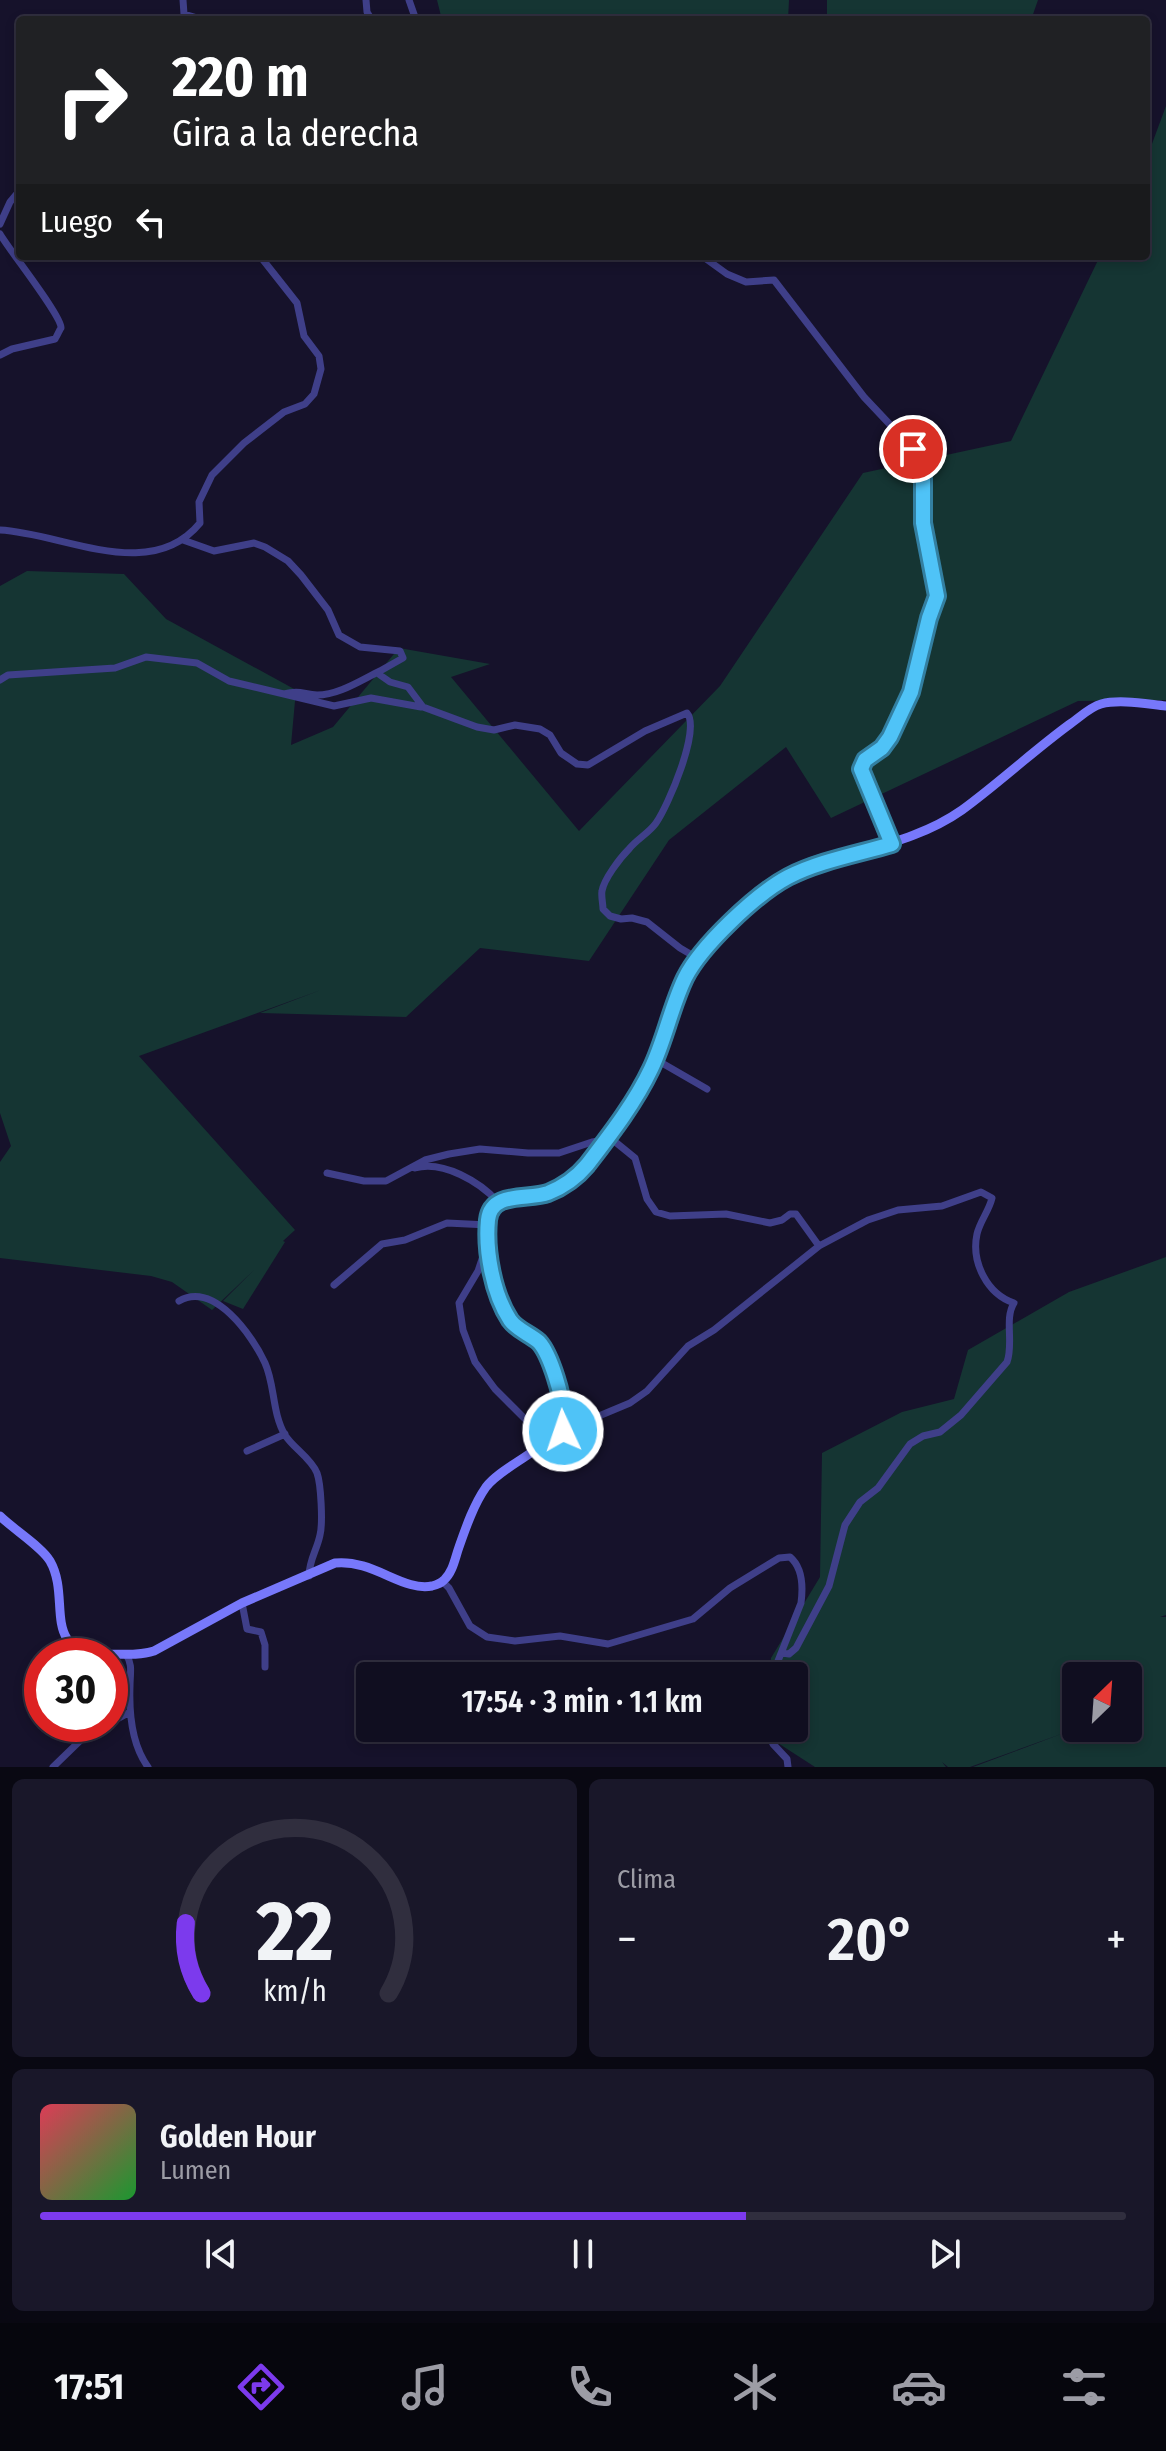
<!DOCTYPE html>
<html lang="es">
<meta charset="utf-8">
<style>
:root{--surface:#100e20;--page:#191729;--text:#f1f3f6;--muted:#9c9ca5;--line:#302e3e;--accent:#7c3aed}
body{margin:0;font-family:"Fira Sans Condensed",sans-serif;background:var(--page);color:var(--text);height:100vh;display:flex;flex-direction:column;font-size:30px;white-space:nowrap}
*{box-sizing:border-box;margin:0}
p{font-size:26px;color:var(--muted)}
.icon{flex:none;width:44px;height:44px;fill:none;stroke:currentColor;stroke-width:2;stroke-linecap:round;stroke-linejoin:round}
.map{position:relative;height:1767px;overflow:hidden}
.drawer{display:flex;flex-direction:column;gap:12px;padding:12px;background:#090812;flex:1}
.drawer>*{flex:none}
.banner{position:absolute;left:16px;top:16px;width:1134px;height:244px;border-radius:8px;box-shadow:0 4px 12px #0003,0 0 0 2px var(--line);background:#202124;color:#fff;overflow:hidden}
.needle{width:52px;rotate:25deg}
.controls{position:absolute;left:1062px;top:1662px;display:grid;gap:16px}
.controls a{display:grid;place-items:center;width:80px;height:80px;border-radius:8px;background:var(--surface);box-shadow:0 4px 12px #0003,0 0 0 2px var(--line);font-size:40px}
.speed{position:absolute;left:24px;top:1638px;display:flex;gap:16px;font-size:40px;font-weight:700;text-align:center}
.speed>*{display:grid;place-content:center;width:104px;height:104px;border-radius:50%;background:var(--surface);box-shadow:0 4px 12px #0003,0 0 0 2px var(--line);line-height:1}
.speed .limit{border:12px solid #d22;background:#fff;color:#111}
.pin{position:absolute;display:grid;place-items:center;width:68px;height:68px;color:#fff;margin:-34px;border:4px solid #fff;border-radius:50%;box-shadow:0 2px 8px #0007}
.me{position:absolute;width:88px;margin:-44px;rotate:357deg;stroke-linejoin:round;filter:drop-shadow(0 0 6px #0008)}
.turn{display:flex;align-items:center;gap:28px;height:168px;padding:0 24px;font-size:36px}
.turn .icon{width:104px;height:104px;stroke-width:2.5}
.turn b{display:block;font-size:56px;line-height:68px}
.then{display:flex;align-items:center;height:76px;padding:0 24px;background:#0003;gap:16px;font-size:30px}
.big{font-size:60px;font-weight:600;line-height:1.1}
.drawer .tile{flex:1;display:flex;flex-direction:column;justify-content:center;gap:12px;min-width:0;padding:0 28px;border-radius:12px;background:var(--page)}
.drawer .dial{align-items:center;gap:0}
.dial svg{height:208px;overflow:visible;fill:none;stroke:var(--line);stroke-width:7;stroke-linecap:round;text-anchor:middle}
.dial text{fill:var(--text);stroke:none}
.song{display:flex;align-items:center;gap:24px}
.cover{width:96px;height:96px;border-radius:12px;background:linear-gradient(135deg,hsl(350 70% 55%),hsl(130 70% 35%))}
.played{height:8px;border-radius:4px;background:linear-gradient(90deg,var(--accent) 65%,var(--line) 65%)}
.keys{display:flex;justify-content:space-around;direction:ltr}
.heat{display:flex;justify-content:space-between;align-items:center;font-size:44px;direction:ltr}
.drawer .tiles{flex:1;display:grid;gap:12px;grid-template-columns:1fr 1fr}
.tile:last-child{grid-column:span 2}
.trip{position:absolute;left:356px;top:1662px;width:452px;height:80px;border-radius:8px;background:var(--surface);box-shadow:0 4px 12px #0003,0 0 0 2px var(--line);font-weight:600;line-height:80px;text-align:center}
.dock{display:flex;height:128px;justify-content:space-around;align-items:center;background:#06060d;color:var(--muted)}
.dock .icon{width:56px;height:56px}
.dock .active{color:var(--accent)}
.dock b{font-size:36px;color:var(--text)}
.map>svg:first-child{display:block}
.green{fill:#153533;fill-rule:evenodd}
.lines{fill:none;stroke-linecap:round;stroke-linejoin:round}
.street{stroke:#3f3f89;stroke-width:7}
.secondary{stroke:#7778fb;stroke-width:9}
.route-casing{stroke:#337fa1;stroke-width:20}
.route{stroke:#4fc3f7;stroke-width:14}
</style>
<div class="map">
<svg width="1166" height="1767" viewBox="0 0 1166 1767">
<rect width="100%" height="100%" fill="#16122b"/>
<path class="green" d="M437 0H789L788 20H442Z
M827 0H1038L1031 20H827Z
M1166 106V700L1078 701 831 818 786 747 669 840 589 961 480 948 406 1017 260 1013 321 990 139 1056 295 1230 283 1241 285 1242 243 1309 223 1301 254 1270 212 1310 172 1282 151 1276 0 1258V1162L11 1146 0 1113V586L27 571 124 574 166 619 296 690 291 745 333 727 399 648 490 664 451 677 579 831 720 686 863 473 1011 441 1100 256H1146V160Z
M1166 1257V1615L1160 1617H1166V1767H973L1064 1733 970 1767H948L942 1762 946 1767H815L761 1732 762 1728H794V1676H769L771 1658 820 1577 822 1453 902 1412 954 1399 968 1350 1069 1292ZM1076 1676H1128V1728H1076Z"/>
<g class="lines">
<path class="street" d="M183 0 184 14 204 20
M366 0 367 12 372 20
M409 0 416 20
M0 224 10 202 20 190
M0 234C9 250 62 316 61 328 60 329 56 338 55 339L12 349 0 355
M702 256 727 274 746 282 774 280 864 397 913 449 923 479V523L937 596 929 618 911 692 890 737 882 748 865 760 861 769 892 844
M0 530C63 533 150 584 200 523L199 502 212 475 244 443 284 412 305 404 314 394 321 369 319 356 304 336 297 303 260 256
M183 540 214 551 254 543 265 547 288 561 301 575 328 610 339 635 360 647 400 651 403 658 380 671V675L390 682 408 687 423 707 477 727 494 730 515 725 540 729 550 735 561 753 577 764 588 765 645 731 687 713C701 729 668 806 656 823 649 833 637 839 629 849 620 858 604 879 602 891 601 896 603 904 603 909L610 916 621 919 632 918 647 922 680 948 697 958
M0 680 8 675 115 668 146 657 197 663 229 681 334 706 371 698 421 707
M284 694C299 690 303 694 317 695 339 695 361 680 380 671
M655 1059 707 1089
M608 1136 635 1158 647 1199 656 1212 670 1216 726 1214 770 1223 782 1220 790 1214H796L819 1246
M415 1168C443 1160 480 1182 498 1202
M327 1173 364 1181H386L425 1160 449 1154 480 1149 528 1153H559L592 1142 605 1140
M486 1247 478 1271 459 1303 463 1330 475 1362 495 1389 546 1440
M334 1285 382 1244 405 1240 447 1223 488 1225
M179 1301C214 1281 252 1335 265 1363 275 1385 272 1413 285 1435 293 1448 311 1458 317 1473 321 1484 323 1523 320 1535 317 1550 309 1560 309 1576
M553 1432 563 1431 630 1403 647 1391 688 1346 714 1330 819 1246 868 1220 898 1210 942 1206 981 1192 992 1198C989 1211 980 1221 977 1234 971 1262 987 1294 1014 1303 1004 1319 1014 1343 1007 1362L961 1415 940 1432 923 1436 910 1444 878 1488 860 1502 845 1525 829 1586 796 1648 789 1654 782 1653
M247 1451 285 1434
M443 1582 449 1588 470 1626 487 1637 515 1641 560 1636 608 1644 693 1619 730 1588 779 1558 790 1557C803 1568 803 1588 801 1603L772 1676
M242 1603 247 1629 261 1632 265 1645V1667
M126 1654C133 1665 130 1673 130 1686 129 1713 131 1744 148 1767
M110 1723 130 1712
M765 1728 773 1744 787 1759 788 1767
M53 1767 86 1735 107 1724"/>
<path class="secondary" d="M0 1516C13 1529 42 1547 50 1561 72 1599 39 1652 105 1654 121 1654 139 1656 154 1651L242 1603 335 1563C373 1559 403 1592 432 1586 436 1585 441 1583 444 1580 453 1572 455 1558 459 1547 466 1527 474 1504 486 1487 504 1463 560 1446 562 1413 563 1404 559 1393 556 1384 552 1369 548 1350 535 1339 528 1333 518 1329 512 1322 497 1303 479 1231 491 1210 501 1192 528 1199 545 1194 561 1189 575 1179 586 1166 612 1135 638 1099 654 1062 669 1028 674 984 700 956 725 927 757 891 793 875 848 850 911 846 962 810 999 783 1033 751 1070 724 1080 717 1090 707 1101 704 1120 699 1146 704 1166 706"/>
</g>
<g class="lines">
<g class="route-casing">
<path id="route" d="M563 1431 553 1432C557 1427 561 1423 562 1416 565 1400 550 1354 539 1342 530 1334 517 1330 510 1320 493 1294 485 1251 488 1220 491 1191 528 1200 548 1193 563 1187 577 1177 587 1165 610 1135 635 1103 651 1069 665 1040 671 1007 685 978 701 946 756 894 788 877 819 861 858 854 892 844L861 769 865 760 882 748 890 737 911 692 929 618 937 596 923 523V479L913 449"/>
</g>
<use href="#route" class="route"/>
</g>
</svg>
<div class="controls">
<a><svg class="needle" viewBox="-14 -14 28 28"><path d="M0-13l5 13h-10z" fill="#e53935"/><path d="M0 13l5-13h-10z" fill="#9c9ca5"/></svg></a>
</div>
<div class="speed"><div class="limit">30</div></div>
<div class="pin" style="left:913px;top:449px;background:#d93025"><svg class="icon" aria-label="arrive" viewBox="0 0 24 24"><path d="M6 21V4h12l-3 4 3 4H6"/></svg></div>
<svg class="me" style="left:563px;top:1431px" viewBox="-20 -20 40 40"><circle r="17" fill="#4fc3f7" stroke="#fff" stroke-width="3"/><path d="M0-11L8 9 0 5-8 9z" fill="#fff"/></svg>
<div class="trip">17:54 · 3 min · 1.1 km</div>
<div class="banner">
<div class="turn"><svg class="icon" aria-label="right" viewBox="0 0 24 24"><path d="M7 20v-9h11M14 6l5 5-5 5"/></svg><div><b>220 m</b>Gira a la derecha</div></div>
<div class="then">Luego<svg class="icon" aria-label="left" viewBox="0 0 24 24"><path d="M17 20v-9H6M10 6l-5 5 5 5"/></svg></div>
</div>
</div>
<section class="drawer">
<div class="tiles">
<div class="tile dial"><svg viewBox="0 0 100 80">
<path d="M14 69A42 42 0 1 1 86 69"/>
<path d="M14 69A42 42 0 0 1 8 42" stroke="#7c3aed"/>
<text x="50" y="56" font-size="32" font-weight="700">22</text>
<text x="50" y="72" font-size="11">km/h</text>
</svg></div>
<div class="tile"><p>Clima</p>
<div class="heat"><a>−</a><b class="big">20°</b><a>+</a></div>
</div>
<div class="tile">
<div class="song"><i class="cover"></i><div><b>Golden Hour</b><p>Lumen</p></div></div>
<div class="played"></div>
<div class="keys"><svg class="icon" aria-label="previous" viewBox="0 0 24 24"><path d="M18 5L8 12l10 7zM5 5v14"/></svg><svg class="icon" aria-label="pause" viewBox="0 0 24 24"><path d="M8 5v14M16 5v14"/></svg><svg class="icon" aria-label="next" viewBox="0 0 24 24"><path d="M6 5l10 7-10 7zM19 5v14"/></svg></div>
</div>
</div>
</section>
<nav class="dock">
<b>17:51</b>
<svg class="icon active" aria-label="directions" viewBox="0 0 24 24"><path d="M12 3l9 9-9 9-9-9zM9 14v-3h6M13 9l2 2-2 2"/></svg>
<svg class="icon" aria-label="music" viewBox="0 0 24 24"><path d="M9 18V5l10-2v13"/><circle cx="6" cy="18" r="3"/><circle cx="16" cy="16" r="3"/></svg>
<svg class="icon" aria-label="phone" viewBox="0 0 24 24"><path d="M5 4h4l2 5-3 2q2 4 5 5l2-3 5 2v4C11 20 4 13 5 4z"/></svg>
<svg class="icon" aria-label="climate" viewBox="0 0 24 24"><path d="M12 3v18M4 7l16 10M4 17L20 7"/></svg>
<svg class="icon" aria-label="car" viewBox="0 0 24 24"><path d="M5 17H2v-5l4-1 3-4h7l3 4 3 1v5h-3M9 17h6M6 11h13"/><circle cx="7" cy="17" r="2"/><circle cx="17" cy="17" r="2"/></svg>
<svg class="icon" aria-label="filters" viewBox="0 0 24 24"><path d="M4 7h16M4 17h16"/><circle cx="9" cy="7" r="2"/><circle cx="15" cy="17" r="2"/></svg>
</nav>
